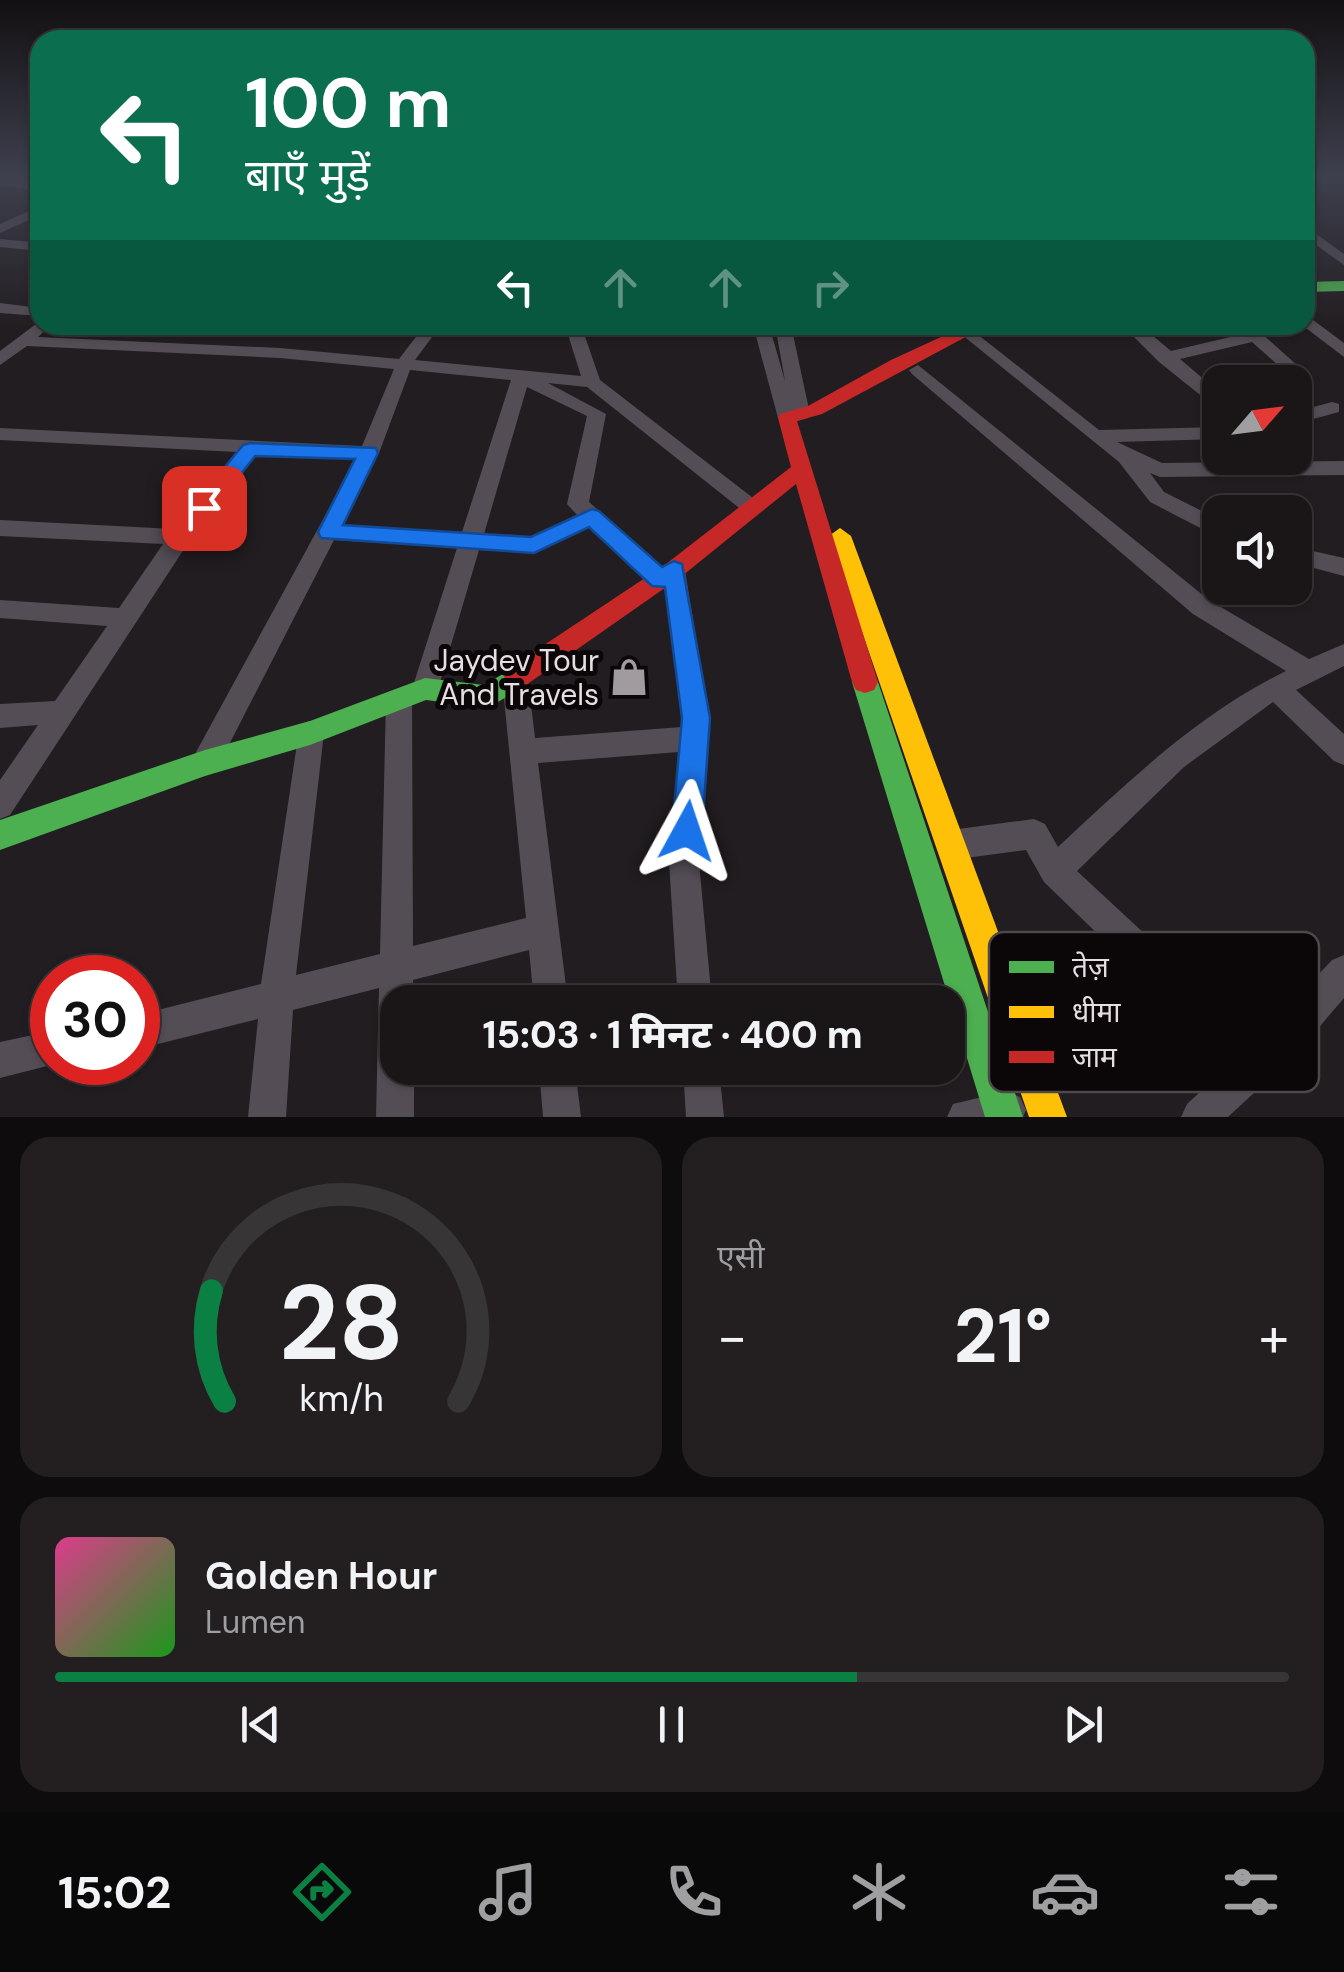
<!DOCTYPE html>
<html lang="hi">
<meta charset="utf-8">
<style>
:root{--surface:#1a1618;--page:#231f21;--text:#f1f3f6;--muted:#9f9fa2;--line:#383537;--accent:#0b8043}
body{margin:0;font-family:"DM Sans","Noto Sans Devanagari",sans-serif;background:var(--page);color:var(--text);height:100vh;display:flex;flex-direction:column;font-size:38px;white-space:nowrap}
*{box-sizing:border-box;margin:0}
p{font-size:32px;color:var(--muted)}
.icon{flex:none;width:55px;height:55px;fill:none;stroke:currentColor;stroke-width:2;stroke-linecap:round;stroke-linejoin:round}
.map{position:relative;height:1117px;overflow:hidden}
.sheet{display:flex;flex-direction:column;gap:20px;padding:20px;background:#0e0c0d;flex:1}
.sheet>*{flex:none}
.banner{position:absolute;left:30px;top:30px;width:1285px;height:305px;border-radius:30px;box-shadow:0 2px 8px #0004,0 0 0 2px var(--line);background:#0b6e4f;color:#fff;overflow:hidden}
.needle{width:65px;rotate:62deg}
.tools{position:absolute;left:1202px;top:365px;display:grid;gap:20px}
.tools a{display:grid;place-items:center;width:110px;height:110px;border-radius:20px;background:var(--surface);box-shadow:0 2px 8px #0004,0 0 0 2px var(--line);font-size:50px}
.speed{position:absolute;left:30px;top:955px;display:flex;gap:20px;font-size:50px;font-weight:700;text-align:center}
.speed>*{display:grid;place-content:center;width:130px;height:130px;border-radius:50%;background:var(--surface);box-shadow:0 2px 8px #0004,0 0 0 2px var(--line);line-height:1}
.speed .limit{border:15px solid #d22;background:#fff;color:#111}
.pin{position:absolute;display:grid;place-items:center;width:85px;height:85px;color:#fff;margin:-42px;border-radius:20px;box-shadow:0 5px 15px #0006}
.me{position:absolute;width:110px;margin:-55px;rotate:5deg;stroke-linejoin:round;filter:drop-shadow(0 0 8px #0008)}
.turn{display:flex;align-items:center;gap:35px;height:210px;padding:0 50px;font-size:45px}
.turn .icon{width:130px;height:130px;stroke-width:2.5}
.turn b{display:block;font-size:70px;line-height:85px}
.lanes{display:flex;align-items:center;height:95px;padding:0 50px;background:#0003;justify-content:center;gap:50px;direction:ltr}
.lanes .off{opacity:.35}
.big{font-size:75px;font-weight:800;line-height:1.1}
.sheet .card{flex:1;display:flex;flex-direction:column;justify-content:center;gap:15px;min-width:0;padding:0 35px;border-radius:30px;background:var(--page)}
.sheet .dial{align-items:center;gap:0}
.dial svg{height:260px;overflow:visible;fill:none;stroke:var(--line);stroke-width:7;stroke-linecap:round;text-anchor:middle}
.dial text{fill:var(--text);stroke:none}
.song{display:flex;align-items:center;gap:30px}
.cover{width:120px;height:120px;border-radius:15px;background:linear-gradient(135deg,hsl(330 70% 55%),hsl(120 70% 35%))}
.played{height:10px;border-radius:5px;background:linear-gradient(90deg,var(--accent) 65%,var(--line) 65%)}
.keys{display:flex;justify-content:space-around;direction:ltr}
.heat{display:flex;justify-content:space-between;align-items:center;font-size:55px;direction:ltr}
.sheet .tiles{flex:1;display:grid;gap:20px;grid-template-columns:1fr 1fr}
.card:last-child{grid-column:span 2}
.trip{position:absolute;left:380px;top:985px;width:585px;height:100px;border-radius:30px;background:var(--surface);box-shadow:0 2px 8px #0004,0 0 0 2px var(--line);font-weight:800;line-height:100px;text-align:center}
.tabs{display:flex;height:160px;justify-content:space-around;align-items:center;background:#0a090a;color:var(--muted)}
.tabs .icon{width:70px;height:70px}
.tabs .selected{color:var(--accent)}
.tabs b{font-size:45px;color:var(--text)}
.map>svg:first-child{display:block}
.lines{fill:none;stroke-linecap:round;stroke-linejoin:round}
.street{fill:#544d56;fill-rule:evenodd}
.fast{fill:#4caf50;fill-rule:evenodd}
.slow{fill:#ffc107;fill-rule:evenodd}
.jam{fill:#c62828;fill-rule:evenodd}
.route{fill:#1a73e8;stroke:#114b97;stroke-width:2.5}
.labels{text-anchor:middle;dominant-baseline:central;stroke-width:10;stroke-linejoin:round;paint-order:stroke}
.poi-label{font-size:30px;fill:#e6dee2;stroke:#0b0709;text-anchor:end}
.key{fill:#0b0709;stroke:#4d484a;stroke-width:2.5}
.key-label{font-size:28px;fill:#e6dee2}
</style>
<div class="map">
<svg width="1344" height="1117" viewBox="0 0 1344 1117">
<rect width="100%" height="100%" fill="#221d20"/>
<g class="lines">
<path class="street" d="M0 178 40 182V190L0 186Z
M40 206V215L0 233V224Z
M1305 226 1344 254V265L1305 237Z
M0 239 40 243V251L0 247Z
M0 303 40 308V316L0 313Z
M1305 314 1344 343V357L1302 325Z
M40 321V325H50L38 337 280 348 399 359 425 325H441L415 360 581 376 565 325H581L600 380 757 501 761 506 757 511H743L587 387 548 383 606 414 589 502 664 568 674 561 682 564 685 570 709 718 699 862 712 1002H678L669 862 679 752 538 763 568 1002H534L529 950 413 980V1002H398V1068H414V1117H376L379 988 293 1010 286 1117H248L258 1019 138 1049V1015L261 984 300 724 310 721 320 724 324 733 296 975 380 954 386 701 390 693 399 690 408 693 412 701 413 946 526 918 502 679 506 671 515 668 524 671 528 679 535 738 682 727 683 718 665 587 653 585 590 527 534 553 479 550 438 689 434 697 425 700 416 697 412 689 457 548 334 540 215 772 205 776 195 772 191 763 195 754 356 459 257 453 188 543 10 815 0 819V780L38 725 0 728V704L55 701 107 626 0 618V600L119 608 163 544 0 536V520L174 529 237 452 0 440V428L362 446 394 369 280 358 27 346 0 365V351ZM410 370 511 380 462 532 342 525 379 453ZM527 387 587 416 567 504 577 515 531 537 484 534Z
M753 325H769L785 381 775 325H791L810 414 808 418 787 424 778 418Z
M1122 325H1140L1171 351 1243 334 1238 328 1240 325H1252L1307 374 1298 379 1287 373 1254 382H1227L1230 378 1278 365 1252 342 1180 359 1220 393V408L1214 406 1159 362Z
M967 326 1099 430 1220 427V439L1117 442 1162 463 1344 461V475L1160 477 1150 473 1164 492 1220 520V537L1212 534 1150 502 1119 462 961 334V328Z
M918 365 1209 600 1309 659 1344 644V666L1296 690 1344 734V765L1334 761 1273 702 1184 767 1077 871 1258 1039 1332 960 1344 955V998L1298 1052 1228 1117H1181L1187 1104 1231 1063 1044 882 1026 850 951 860 940 856 936 845 940 834 951 830 1034 819 1045 824 1058 847C1129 781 1198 714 1286 671L1193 614 912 374 909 370Z
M1332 402 1339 404V412L1295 424V412Z
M1295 547 1344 558V576L1295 563Z
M52 1031V1062H63L0 1078V1042Z
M539 1068H575L581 1117H543Z
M683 1068H719L724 1117H686Z
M1007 1091 1020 1097 1026 1110 1023 1117H947L953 1104Z"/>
<path class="fast" d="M1344 281V291L1305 292V282Z
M517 666 526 669 530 677 526 685 488 708 426 700 310 745 205 776 0 850V820L205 750 310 721 425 678 484 685Z
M865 671 874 674 878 682 1023 1117H985L852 682 856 674Z"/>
<path class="slow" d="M840 528 851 536 1067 1117H1029L829 536Z"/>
<path class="jam" d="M967 325H988L822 414 797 421 878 682 874 690 865 693 856 690 852 682 796 484 682 576 526 685 517 688 508 685 504 677 508 669 666 564 791 467 778 418 780 414 808 406 891 360Z"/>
</g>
<linearGradient id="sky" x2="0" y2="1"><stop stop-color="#131012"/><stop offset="0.53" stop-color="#3e404e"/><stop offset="1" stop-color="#3e404e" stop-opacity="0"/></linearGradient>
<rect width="1344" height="331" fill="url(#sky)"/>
<path class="route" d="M250 443 376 448 378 453 343 525 531 537 592 509 599 511 662 567 674 561 682 564 710 718 702 831 697 842 687 846 676 842 672 831 682 718 665 587 652 586 589 527 534 553 321 538 318 532 355 459 255 456 211 513H196L193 508 196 502 243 445Z"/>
<defs>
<g id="shop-bare" transform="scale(3)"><path d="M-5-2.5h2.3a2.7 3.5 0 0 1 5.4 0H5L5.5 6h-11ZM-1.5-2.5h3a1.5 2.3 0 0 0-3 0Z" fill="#a19a9e" stroke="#0b0709" stroke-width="2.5" paint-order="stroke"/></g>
</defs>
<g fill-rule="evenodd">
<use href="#shop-bare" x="629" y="677"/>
</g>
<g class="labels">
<g class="poi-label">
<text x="599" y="660">Jaydev Tour<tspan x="599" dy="34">And Travels</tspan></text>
</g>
</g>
<rect x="989" y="932" width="330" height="160" rx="15" class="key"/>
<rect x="1009" y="961" width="45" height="12" fill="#4caf50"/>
<rect x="1009" y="1006" width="45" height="12" fill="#ffc107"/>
<rect x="1009" y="1051" width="45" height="12" fill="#c62828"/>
<g class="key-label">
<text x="1072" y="977">तेज़</text>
<text x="1072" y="1022">धीमा</text>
<text x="1072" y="1067">जाम</text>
</g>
</svg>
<div class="tools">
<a><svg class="needle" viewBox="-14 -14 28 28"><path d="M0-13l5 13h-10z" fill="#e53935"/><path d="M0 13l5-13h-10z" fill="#9f9fa2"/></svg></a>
<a><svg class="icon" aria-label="sound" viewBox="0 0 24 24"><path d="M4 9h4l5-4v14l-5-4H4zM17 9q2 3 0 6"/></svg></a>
</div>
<div class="speed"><div class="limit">30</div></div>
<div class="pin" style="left:204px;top:508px;background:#d93025"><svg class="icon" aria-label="arrive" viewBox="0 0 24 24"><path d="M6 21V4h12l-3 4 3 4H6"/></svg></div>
<svg class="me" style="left:687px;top:831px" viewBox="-20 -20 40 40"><path d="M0-17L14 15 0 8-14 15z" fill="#1a73e8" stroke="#fff" stroke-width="4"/></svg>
<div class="trip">15:03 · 1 मिनट · 400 m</div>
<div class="banner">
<div class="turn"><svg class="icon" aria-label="left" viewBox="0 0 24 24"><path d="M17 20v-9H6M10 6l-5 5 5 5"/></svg><div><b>100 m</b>बाएँ मुड़ें</div></div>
<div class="lanes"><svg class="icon" aria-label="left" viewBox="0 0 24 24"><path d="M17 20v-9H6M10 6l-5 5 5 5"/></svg><svg class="icon off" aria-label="ahead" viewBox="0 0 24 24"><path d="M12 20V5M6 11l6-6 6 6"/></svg><svg class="icon off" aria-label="ahead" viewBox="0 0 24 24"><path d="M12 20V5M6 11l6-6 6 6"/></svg><svg class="icon off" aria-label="right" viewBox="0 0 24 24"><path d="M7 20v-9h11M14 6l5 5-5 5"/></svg></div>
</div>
</div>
<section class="sheet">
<div class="tiles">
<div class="card dial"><svg viewBox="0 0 100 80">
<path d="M14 69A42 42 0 1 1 86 69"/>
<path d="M14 69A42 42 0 0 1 10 35" stroke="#0b8043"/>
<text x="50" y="56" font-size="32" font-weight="700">28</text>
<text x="50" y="72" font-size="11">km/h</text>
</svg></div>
<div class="card"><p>एसी</p>
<div class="heat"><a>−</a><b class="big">21°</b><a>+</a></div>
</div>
<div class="card">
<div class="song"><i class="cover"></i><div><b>Golden Hour</b><p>Lumen</p></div></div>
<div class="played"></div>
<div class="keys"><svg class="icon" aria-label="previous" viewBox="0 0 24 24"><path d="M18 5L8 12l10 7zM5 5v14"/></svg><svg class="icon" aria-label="pause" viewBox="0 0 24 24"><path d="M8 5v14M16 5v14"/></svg><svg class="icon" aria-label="next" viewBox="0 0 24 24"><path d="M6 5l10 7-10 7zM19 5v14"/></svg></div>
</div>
</div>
</section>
<nav class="tabs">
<b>15:02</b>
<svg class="icon selected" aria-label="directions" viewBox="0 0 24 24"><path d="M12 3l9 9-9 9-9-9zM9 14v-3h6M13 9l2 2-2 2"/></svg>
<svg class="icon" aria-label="music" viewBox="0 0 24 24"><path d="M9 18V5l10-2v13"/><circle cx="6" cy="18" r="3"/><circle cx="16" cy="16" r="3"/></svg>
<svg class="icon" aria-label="phone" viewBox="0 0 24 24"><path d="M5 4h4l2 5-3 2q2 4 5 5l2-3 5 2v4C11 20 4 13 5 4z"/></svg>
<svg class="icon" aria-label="climate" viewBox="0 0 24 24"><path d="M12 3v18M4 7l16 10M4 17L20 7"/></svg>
<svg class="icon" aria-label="car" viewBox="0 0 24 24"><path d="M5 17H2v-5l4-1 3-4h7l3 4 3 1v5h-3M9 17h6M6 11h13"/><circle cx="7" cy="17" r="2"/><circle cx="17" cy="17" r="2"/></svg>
<svg class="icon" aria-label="filters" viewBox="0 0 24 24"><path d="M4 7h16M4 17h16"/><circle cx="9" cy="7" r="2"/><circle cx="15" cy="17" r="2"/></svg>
</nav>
